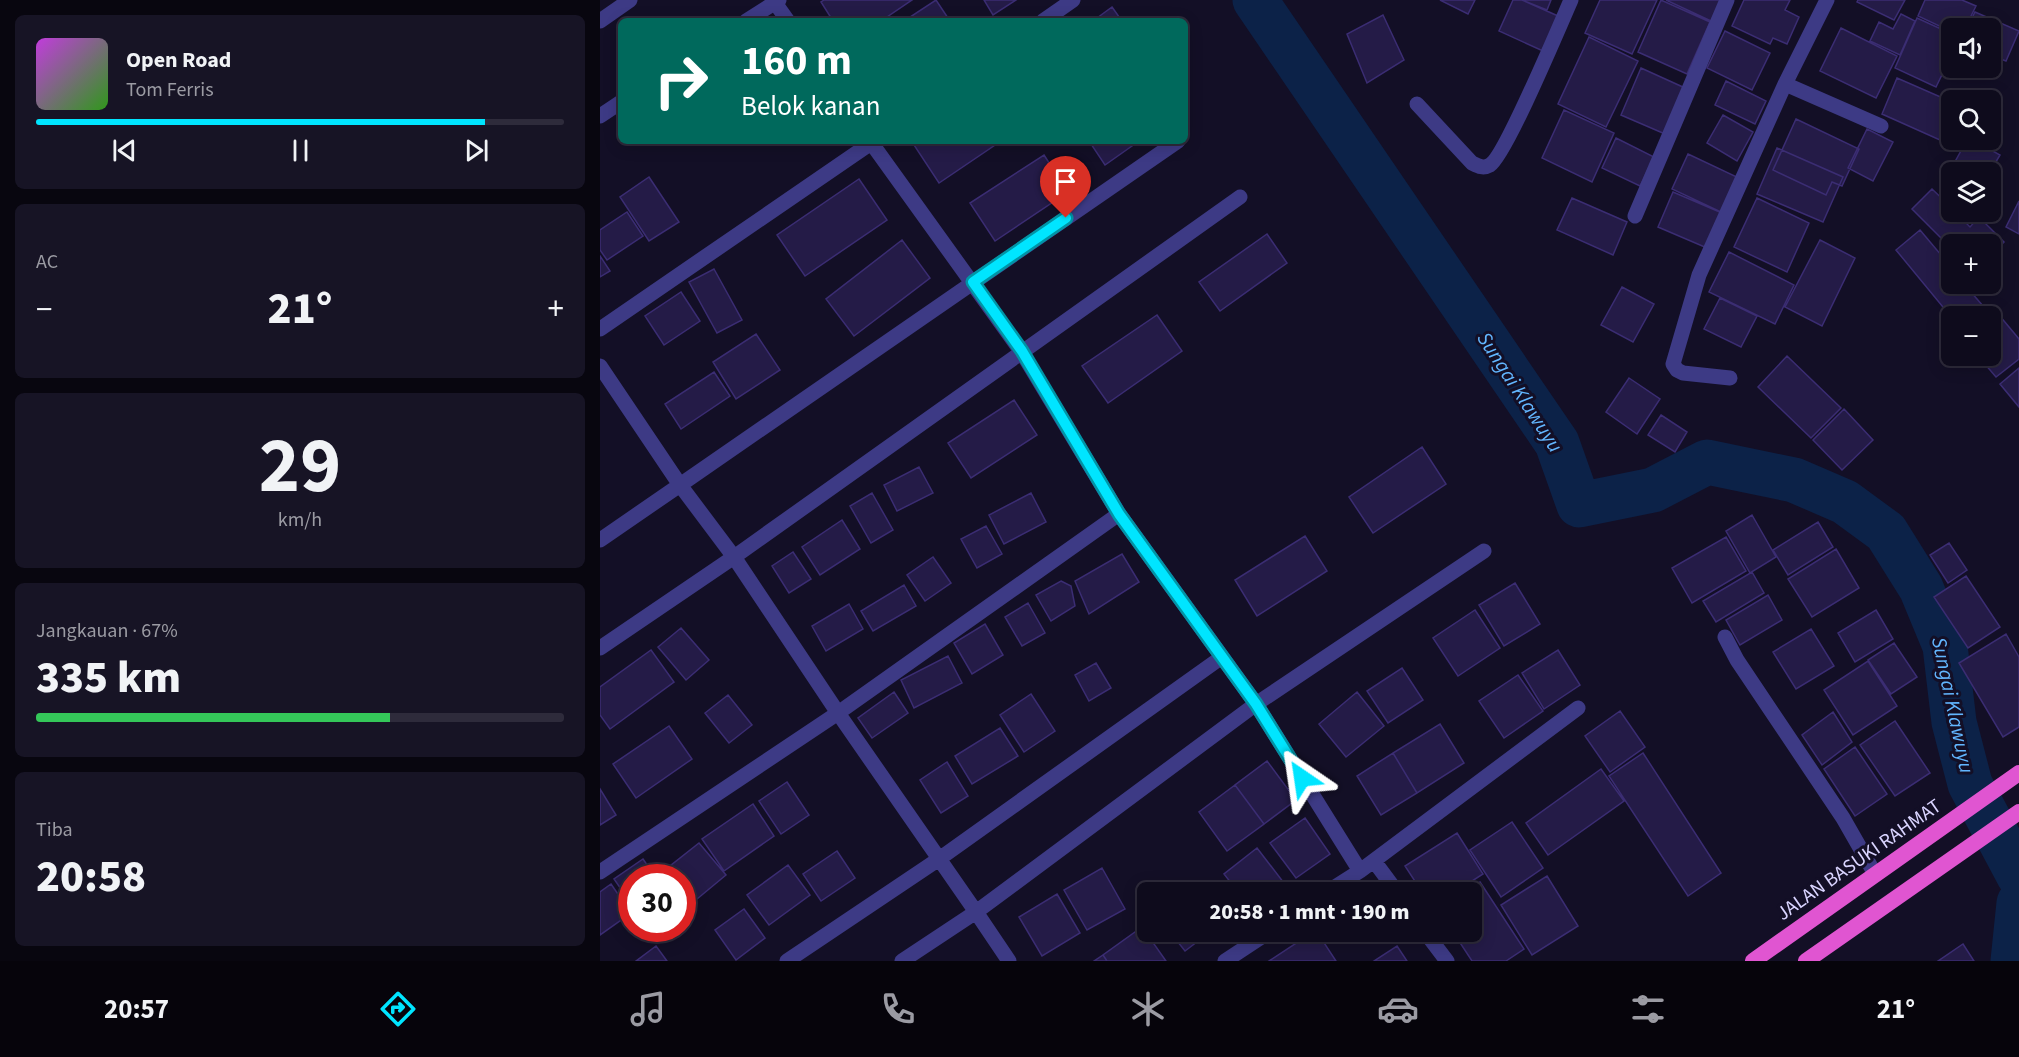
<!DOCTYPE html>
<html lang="id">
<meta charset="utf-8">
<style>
:root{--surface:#0e0b1c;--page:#171425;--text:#f1f3f6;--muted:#9b9ba3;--line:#2e2b3b;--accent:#00e5ff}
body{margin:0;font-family:"Source Sans 3",sans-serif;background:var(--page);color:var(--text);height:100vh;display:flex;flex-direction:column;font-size:22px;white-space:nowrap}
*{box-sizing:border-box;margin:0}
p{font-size:20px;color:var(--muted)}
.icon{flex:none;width:33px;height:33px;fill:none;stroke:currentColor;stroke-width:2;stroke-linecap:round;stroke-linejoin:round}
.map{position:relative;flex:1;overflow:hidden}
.drawer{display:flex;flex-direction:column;gap:15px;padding:15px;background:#08060f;width:600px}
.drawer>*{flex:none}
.banner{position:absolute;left:18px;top:18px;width:570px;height:126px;border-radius:9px;box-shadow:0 3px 15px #0003,0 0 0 2px var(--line);background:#00695c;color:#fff;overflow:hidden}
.buttons{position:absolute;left:1341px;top:18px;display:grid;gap:12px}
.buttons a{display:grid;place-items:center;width:60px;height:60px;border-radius:9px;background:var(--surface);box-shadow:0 3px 15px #0003,0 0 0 2px var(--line);font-size:30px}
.speed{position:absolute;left:18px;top:864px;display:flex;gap:12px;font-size:30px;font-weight:700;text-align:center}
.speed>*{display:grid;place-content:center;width:78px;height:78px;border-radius:50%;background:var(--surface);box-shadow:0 3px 15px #0003,0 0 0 2px var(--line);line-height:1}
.speed .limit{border:9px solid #d22;background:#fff;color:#111}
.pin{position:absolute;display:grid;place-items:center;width:51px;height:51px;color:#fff;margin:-62px -26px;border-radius:50% 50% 50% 0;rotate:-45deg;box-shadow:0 0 6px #0007}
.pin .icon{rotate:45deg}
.me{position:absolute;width:66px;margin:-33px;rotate:328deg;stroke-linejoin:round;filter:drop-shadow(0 0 4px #0008)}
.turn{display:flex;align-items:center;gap:21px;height:126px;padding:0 24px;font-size:27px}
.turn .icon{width:78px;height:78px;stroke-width:2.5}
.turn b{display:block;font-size:42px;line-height:51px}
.big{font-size:45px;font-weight:800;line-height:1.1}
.drawer .widget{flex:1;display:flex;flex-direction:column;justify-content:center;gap:9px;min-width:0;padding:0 21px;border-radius:9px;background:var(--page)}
.drawer .dial{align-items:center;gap:0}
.dial b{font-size:78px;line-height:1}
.song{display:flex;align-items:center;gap:18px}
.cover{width:72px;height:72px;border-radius:9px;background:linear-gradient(135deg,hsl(290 70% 55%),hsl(110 70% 35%))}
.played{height:6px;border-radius:3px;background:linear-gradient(90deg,var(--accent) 85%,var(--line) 85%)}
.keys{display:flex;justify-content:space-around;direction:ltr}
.heat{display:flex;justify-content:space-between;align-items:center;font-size:33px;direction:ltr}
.charge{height:9px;border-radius:4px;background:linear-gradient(90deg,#34c759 67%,var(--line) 0)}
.trip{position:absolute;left:537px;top:882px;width:345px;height:60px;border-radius:9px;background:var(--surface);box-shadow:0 3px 15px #0003,0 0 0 2px var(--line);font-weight:800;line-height:60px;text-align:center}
.menu{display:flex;height:96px;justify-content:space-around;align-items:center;background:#06040b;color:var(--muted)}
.menu .icon{width:42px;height:42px}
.menu .selected{color:var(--accent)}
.menu b{font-size:27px;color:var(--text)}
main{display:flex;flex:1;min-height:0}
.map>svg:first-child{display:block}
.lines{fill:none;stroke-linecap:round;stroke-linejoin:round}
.river{stroke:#0c2248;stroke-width:45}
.building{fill:#241b47;stroke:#3b2d73;stroke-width:1.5}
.minor{stroke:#3d3a85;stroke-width:15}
.trunk{stroke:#e055d1;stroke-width:16}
.route-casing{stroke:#0095a6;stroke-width:15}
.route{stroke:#00e5ff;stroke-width:10}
.labels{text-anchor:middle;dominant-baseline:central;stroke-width:6;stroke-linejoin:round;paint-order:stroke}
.street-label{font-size:20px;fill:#d9d4ff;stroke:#130f26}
.water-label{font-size:21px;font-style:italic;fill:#62b6ff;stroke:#130f26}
</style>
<main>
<section class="drawer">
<div class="widget">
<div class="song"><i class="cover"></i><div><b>Open Road</b><p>Tom Ferris</p></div></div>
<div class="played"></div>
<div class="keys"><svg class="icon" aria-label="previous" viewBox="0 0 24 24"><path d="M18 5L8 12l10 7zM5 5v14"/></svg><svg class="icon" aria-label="pause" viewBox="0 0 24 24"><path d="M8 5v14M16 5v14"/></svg><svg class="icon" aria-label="next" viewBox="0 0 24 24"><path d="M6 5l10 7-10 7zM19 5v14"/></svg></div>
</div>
<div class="widget"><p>AC</p>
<div class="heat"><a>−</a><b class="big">21°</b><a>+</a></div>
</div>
<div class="widget dial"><b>29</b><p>km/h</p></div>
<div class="widget"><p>Jangkauan · 67%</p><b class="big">335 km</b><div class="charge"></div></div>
<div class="widget"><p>Tiba</p><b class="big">20:58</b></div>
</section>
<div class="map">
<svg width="1419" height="961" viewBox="0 0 1419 961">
<rect width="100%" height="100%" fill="#130f26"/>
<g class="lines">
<path class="river" d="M655 0 957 443 979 505 1053 490 1107 462 1194 480 1245 502 1286 532 1321 588 1345 646 1354 722 1370 784 1419 876
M1413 961 1419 903"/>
</g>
<path class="building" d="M224 0H312L281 21H233L221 2Z
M336 0 350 21H304Z
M384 0H416L393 15Z
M840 0H875L868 14Z
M913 0H922L958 16 943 51 899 31Z
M922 0H951L947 10Z
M1000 0H1057L1032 54 985 33Z
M1061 0 1110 22 1087 74 1038 52Z
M1066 0H1121L1111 21Z
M1144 0H1190L1185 10 1199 17 1187 44 1173 38 1170 44 1132 26Z
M1258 0H1305L1294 20 1257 2Z
M1325 0H1362L1376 6 1365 28H1352V32L1318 16Z
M512 7 522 21H493Z
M1375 12 1419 31 1406 61 1390 55V28H1367Z
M1301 14 1315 21 1300 55 1270 41 1279 22 1293 29Z
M783 15 804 60 767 83 747 34Z
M1317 18 1352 34V54L1336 87 1295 68Z
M1241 28 1297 56 1276 98 1220 71Z
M1125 31 1170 53 1152 90 1107 68Z
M989 37 1038 61 1006 127 958 104Z
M1041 68 1085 88 1065 134 1021 115Z
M1297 78 1352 102V115L1340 140 1282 114Z
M1126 81 1166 101 1155 124 1115 105Z
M964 110 1014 133 992 182 942 158Z
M1123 115 1153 132 1137 161 1107 143Z
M1196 119 1259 149 1242 186 1232 182 1226 195 1173 170Z
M1267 129 1293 142 1273 181 1248 168Z
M1016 138 1054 157 1040 186 1002 168Z
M1367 140H1373L1400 155 1390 172H1352V181L1346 178Z
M320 141H401L339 183 314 145Z
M489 141H539L505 165Z
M1177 148 1243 177 1223 222 1157 194Z
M1088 154 1139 178 1123 213 1072 189Z
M444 155 468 192 395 241 370 203Z
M49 177 79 222 49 241 20 197Z
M259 179 287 220 205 276 177 235Z
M1332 189 1352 208V212H1355L1370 227 1379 217 1404 242 1390 256V244H1352V249L1312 209Z
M1073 192 1122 213 1107 248 1058 227Z
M972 198 1027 222 1013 255 957 230Z
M1157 198 1209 223 1187 272 1134 247Z
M1419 201V234L1406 227Z
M27 212 43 236 7 260 0 250V230Z
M1320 230 1352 268V284H1364L1383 306 1370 316 1352 318 1296 250Z
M667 234 687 263 620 311 599 282Z
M302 240 330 278 254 336 226 299Z
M1220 240 1255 258 1222 326 1185 307Z
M1129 252 1194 285 1175 324 1109 292Z
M0 256 10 271 0 277Z
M114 269 142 320 117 333 89 282Z
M1022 287 1054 304 1033 342 1001 325Z
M81 292 100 321 64 345 45 316Z
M1120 298 1157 316 1141 347 1104 329Z
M557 315 582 351 508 403 482 366Z
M1399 315 1419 339V359L1396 377 1378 356H1390V322Z
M156 334 180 370 136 399 113 362Z
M1187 356 1241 408 1211 438 1158 387Z
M1419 368V407L1400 384Z
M114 372 130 396 81 429 65 404Z
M1029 378 1060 399 1037 434 1006 412Z
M414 400 437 435 371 478 348 443Z
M1244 409 1273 440 1242 470 1213 440Z
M1061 415 1087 432 1075 452 1048 435Z
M822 447 846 484 773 533 749 497Z
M319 467 333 493 297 511 284 485Z
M272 493 293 530 271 543 250 506Z
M431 493 446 522 404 544 389 515Z
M1152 515 1176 557 1150 573 1126 531Z
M242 520 260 549 220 575 202 547Z
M1218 522 1233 547 1188 575 1173 550Z
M386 526 402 554 377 568 361 539Z
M705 536 727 571 657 616 635 580Z
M1126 537 1146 571 1092 603 1072 568Z
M1349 543 1367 570 1348 583 1330 555Z
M1236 549 1259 588 1212 617 1188 579Z
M193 552 211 579 189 593 172 566Z
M522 554 539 582 489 614 475 581Z
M333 557 351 583 325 601 307 575Z
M1152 572 1164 593 1116 622 1103 601Z
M1366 576 1400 627 1368 648 1334 597Z
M461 581 471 586 475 606 451 621 436 595Z
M915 583 940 624 904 646 879 605Z
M304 585 316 606 273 631 261 611Z
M1168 595 1182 620 1140 645 1126 620Z
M428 603 445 633 422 646 405 617Z
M249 604 263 629 226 651 212 626Z
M875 610 900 648 858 676 833 638Z
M1276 610 1293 639 1255 662 1238 633Z
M385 624 403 655 372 674 354 643Z
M81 628 109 660 86 680 58 647Z
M1211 629 1234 666 1196 689 1173 652Z
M1406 634 1419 657V727L1403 737 1359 663Z
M1294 643 1317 677 1291 694 1268 660Z
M51 650 74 682 10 729 0 715V687Z
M958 650 980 685 944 709 922 673Z
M348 656 362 683 314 708 301 680Z
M1268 661 1297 706 1253 735 1224 690Z
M496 663 511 688 489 701 475 675Z
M802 668 823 700 788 723 767 691Z
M918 675 943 711 904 738 879 701Z
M294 692 308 713 272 738 258 718Z
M757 692 784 726 746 757 719 724Z
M431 694 455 731 424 752 400 715Z
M128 695 152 725 129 743 105 713Z
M1020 711 1045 747 1010 772 985 736Z
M1233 712 1252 742 1222 765 1202 735Z
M1295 721 1330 773 1295 796 1260 745Z
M840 724 864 763 817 793 793 753Z
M69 726 92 759 36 798 13 764Z
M400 728 418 756 372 784 355 756Z
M1255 747 1287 794 1255 816 1224 769Z
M793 753 817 793 781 815 757 776Z
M1043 753 1121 873 1088 896 1009 776Z
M667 761 696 800 664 824 635 785Z
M347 762 368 796 341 813 320 780Z
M1001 769 1024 801 948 855 926 823Z
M187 782 209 815 181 834 159 801Z
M635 785 664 824 627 851 599 812Z
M0 789 16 815 0 825Z
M153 804 174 836 124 871 102 839Z
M705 818 730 854 696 878 670 843Z
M912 822 943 868 901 897 870 850Z
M857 833 883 874 855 892H822L805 866Z
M99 843 126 875 97 899 82 881V878H79L70 866Z
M657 848 684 883 671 892H638L624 874Z
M237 851 255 878 221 901 203 874Z
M43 859 56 878H32V905L14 879Z
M188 865 210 895 169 925 147 895Z
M502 868 525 909 487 930 464 890Z
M947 876 978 926 932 955 901 905Z
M880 882 924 949 906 961H872L853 932H872V892H864Z
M11 884 31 913 0 935V892Z
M457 894 480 933 442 956 419 917Z
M144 909 165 938 136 960 115 930Z
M542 927 566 961H507L503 955Z
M570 932H610L585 951Z
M713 932H717L736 961H669Z
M1363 944 1374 961H1338Z
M56 946 67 961H36Z
M797 946 807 961H774Z
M503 955 507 961H494Z"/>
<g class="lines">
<path class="minor" d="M173 0 188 21
M0 21 30 0
M146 21 179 0
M443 21 473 0
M1185 84 1281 126
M817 104 872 163C878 166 883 169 890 165 905 156 960 25 971 0
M0 116 21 102
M270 141 421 351 519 514 656 704 376 912 409 961
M1035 216 1127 0
M0 329 274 141
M0 366 80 485 0 540
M1130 378 1083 373 1077 370 1073 364 1099 275 1185 84 1227 0
M1125 637 1137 660 1243 818 1275 874
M0 648 134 557 80 485 578 141
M774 861 797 892
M760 871 656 704 884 551
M0 872 238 713 134 557 640 197
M727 892 760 871 978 708
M825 932 847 961
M187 961 339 859 622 657
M302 961 376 912 238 713 519 514
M625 961 669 932"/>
<path class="trunk" d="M1153 961 1419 773
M1206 961 1419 812"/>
</g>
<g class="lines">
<g class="route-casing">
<path id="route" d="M466 218 373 282 422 351 519 514 656 704 702 778"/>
</g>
<use href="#route" class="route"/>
</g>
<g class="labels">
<g class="street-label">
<text transform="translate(1259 860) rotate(-35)">JALAN BASUKI RAHMAT</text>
</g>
<g class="water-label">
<text transform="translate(920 392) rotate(57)">Sungai Klawuyu</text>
<text transform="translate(1353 705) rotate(78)">Sungai Klawuyu</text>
</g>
</g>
</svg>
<div class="buttons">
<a><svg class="icon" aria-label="sound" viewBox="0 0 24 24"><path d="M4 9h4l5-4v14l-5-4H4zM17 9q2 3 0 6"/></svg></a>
<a><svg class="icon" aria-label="search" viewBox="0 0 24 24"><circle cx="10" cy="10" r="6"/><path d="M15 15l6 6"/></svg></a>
<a><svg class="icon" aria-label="layers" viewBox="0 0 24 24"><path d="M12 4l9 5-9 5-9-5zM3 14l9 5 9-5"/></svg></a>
<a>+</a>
<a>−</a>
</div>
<div class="speed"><div class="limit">30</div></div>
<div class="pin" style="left:466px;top:218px;background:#d93025"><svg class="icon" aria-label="arrive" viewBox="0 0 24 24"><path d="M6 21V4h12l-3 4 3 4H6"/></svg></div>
<svg class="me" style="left:702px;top:778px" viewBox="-20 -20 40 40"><path d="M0-17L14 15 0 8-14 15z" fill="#00e5ff" stroke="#fff" stroke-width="4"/></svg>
<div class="trip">20:58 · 1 mnt · 190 m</div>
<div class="banner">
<div class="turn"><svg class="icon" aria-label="right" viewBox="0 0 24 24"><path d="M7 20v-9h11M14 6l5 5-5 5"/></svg><div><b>160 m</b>Belok kanan</div></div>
</div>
</div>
</main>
<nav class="menu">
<b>20:57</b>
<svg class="icon selected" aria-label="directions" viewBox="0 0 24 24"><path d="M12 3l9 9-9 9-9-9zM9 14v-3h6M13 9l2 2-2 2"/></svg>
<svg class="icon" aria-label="music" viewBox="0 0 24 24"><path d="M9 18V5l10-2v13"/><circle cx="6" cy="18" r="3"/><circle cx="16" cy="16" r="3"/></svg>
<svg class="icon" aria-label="phone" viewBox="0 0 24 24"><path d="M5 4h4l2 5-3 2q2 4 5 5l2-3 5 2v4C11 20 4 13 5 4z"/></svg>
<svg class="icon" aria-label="climate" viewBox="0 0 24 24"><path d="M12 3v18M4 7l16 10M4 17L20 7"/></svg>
<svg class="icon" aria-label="car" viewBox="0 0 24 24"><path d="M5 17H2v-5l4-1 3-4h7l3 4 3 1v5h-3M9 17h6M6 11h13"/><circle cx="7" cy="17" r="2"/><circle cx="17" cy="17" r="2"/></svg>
<svg class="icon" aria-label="filters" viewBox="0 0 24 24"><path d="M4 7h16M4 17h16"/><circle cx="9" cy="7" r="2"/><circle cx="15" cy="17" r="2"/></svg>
<b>21°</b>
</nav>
